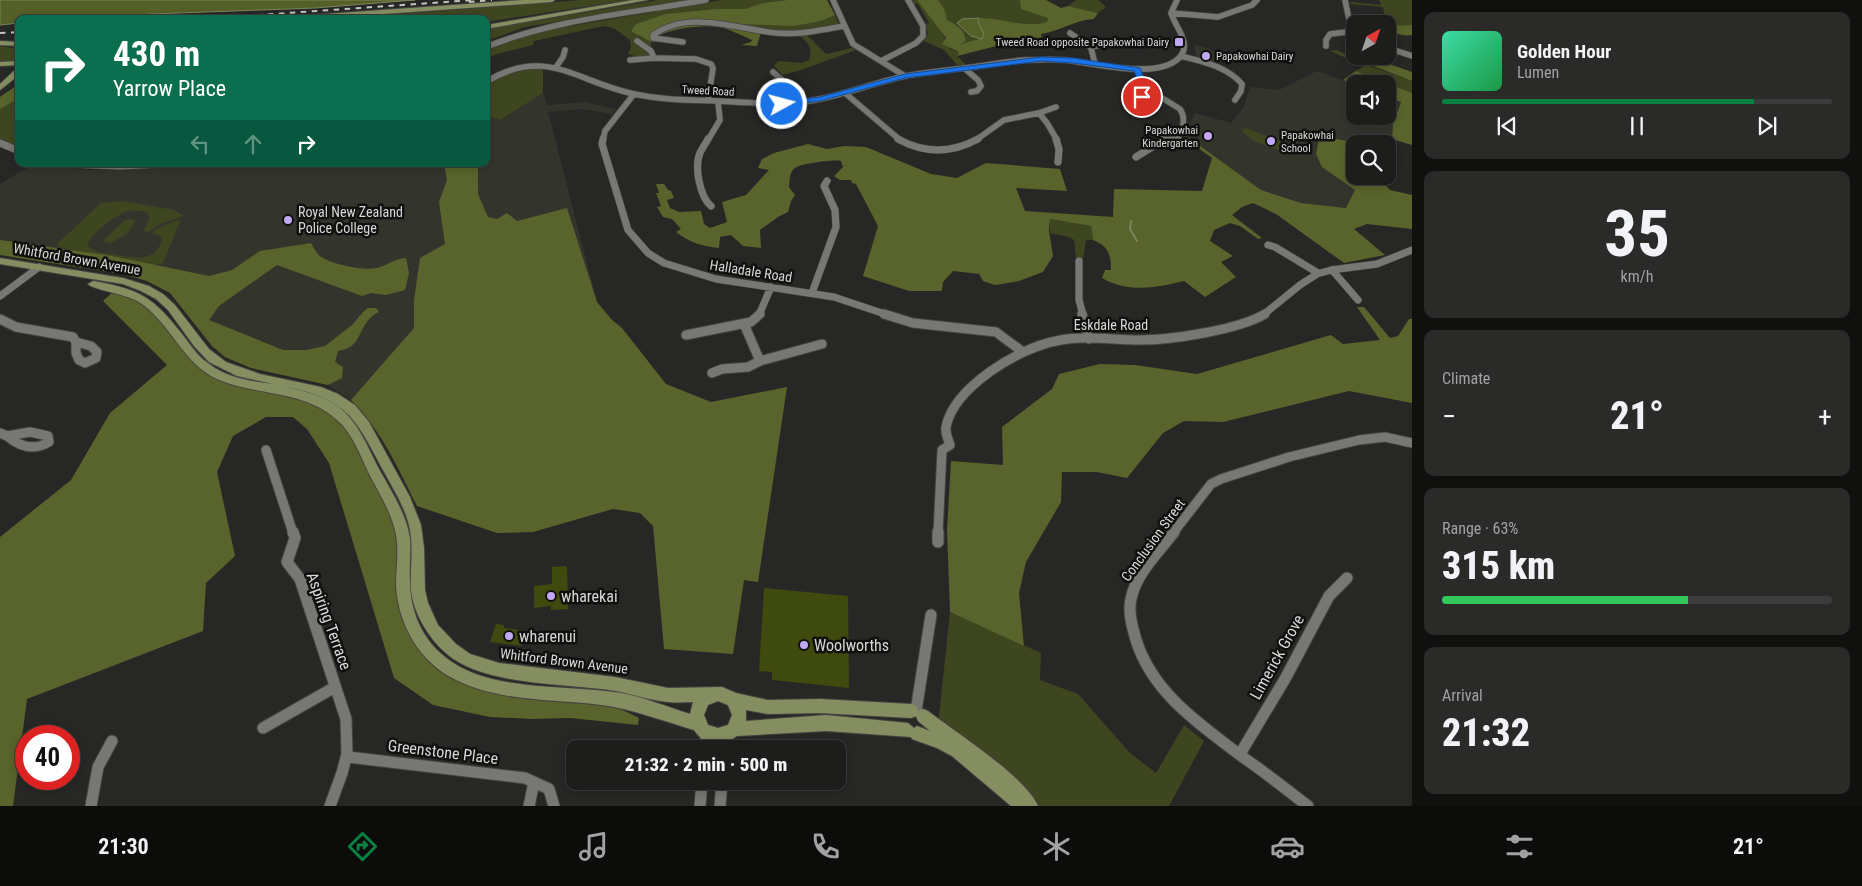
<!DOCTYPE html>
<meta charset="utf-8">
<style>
:root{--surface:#1d1e1c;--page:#2a2b29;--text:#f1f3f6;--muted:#a0a2a3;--line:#3b3c3b;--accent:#0b8043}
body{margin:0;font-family:"Roboto Condensed",sans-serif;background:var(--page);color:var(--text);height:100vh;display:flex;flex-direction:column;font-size:19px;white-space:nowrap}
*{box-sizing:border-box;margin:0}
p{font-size:16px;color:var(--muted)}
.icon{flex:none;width:28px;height:28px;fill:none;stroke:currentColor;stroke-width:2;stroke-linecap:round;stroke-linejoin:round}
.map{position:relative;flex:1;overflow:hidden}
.drawer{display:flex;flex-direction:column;gap:12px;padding:12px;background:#10100f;width:450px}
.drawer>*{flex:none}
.hud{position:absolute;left:15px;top:15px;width:475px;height:152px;border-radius:10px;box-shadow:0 2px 8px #0003,0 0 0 1px var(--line);background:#0b6e4f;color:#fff;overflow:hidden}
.needle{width:32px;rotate:40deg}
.fabs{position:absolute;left:1346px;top:15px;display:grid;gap:10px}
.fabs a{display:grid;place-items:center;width:50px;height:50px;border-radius:10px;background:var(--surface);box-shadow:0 2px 8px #0003,0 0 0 1px var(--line);font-size:25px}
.speed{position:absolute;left:15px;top:725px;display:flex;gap:10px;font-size:25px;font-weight:700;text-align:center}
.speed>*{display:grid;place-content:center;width:65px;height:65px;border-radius:50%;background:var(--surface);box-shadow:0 2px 8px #0003,0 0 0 1px var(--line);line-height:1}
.speed .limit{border:8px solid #d22;background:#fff;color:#111}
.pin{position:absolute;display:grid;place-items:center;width:42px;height:42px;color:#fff;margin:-21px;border:2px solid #fff;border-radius:50%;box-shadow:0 1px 5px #0007}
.me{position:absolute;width:55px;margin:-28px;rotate:83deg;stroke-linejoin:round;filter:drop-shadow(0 0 4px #0008)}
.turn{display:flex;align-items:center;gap:18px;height:105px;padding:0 15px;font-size:22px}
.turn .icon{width:65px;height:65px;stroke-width:2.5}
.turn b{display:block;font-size:35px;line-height:42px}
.lanes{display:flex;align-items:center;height:48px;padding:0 15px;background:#0003;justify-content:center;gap:25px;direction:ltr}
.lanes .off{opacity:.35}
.big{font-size:38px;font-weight:800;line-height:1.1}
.drawer .card{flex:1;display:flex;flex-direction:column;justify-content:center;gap:8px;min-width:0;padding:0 18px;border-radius:10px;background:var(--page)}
.drawer .dial{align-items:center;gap:0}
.dial b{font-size:65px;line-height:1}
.song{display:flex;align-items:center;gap:15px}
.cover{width:60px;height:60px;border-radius:8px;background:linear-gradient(135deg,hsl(160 70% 55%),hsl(140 70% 35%))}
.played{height:5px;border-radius:2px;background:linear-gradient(90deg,var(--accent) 80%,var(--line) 80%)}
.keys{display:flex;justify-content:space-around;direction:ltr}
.heat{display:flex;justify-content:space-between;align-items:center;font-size:28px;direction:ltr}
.charge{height:8px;border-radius:4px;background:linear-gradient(90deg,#34c759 63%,var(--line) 0)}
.trip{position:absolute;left:566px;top:740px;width:280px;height:50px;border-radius:10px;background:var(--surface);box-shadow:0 2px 8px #0003,0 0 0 1px var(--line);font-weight:800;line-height:50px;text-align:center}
.menu{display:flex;height:80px;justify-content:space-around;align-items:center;background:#0c0c0b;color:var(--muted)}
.menu .icon{width:35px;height:35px}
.menu .selected{color:var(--accent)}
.menu b{font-size:22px;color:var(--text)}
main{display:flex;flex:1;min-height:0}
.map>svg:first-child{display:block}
.built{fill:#33352d}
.green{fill:#3e4620}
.forest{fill:#58642b}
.water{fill:#546027;stroke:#7c845c}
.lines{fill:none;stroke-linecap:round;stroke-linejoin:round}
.stream{stroke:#7c845c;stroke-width:2}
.building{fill:#3f4a0e}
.minor-far3-casing{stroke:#444542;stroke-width:7}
.minor-far2-casing{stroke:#444542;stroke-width:8}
.minor-far1-casing{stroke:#444542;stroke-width:11}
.minor-casing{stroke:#444542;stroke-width:13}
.major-casing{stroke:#444542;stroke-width:2}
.minor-far3{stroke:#777874;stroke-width:5.5}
.minor-far2{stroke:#777874;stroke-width:7}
.minor-far1{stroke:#777874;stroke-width:9}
.minor{stroke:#777874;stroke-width:11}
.major{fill:#848e60;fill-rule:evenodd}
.rail{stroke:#c3c4c2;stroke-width:2;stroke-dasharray:5.5 5.5;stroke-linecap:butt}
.route{fill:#1a73e8;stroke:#114b97}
.poi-dot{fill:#c1a8f3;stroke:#10110f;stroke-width:2}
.labels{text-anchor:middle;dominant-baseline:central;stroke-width:5;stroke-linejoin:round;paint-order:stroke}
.far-poi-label{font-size:11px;fill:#d8d9d7;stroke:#10110f;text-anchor:end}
.far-street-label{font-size:11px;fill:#d8d9d7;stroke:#10110f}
.poi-label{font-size:14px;fill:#d8d9d7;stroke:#10110f;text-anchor:start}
.street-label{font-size:14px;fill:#d8d9d7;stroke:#10110f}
.near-poi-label{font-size:16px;fill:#d8d9d7;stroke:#10110f;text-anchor:start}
.near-street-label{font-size:16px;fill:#d8d9d7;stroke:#10110f}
</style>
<main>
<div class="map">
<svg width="1412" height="806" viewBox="0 0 1412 806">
<rect width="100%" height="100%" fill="#272825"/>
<path class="built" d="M1194 44 1220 53 1219 63 1196 58Z
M1317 71 1355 85V116H1388V97L1401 101 1393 124 1392 139 1360 136 1353 142 1320 137 1342 179 1356 190 1346 208 1301 203 1261 190 1185 135 1195 113 1231 123 1244 107 1250 87 1279 90Z
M543 93 547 105 585 102 616 109 612 114 583 109 548 112 597 302 351 400 328 385 251 368 225 357 212 346 170 293 147 281 122 274 0 255V184L34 164 84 170 142 169 191 164H486V116L502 120Z"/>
<path class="green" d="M580 0H629L486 22V19H334Z
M658 0H693L525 27 486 41V29Z
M722 0H787L762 3 745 9H714L665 14 636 24 639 36 651 42 652 57H639L628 54 631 47 630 40 615 29 604 26 534 41 533 45 497 54 486 59V51L489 49 514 39 548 30Z
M912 0H917C928 10 945 35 950 49L959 52 957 56 966 65 958 66 944 50 924 41 928 34 926 24 929 23 918 4H914Z
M938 0H1020C1024 14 1037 13 1048 18L1047 22C1020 31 978 8 957 23L971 36 982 39 954 46 958 26 947 20Z
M1076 0H1098L1106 7 1098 13 1068 6Z
M1379 0H1412V35C1390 38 1386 25 1383 7L1351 4 1350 2 1381 5Z
M835 15 839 25 804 31 776 32 738 24 821 21Z
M806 34 826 54 852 48 856 50C831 59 809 68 783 75L774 66 778 61 801 63 809 60C813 47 808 43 799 35Z
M0 46 19 49V61L0 62Z
M1337 50 1370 66 1412 81V93L1356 71 1364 66 1330 51Z
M543 68V93L501 120 486 116V86C505 74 521 69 543 68Z
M19 84V146L0 140V97Z
M1246 128 1284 143 1278 150 1252 140 1242 131Z
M122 201 174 210 184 216 160 224 148 232 144 231 150 217 148 213C141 210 135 210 128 211 118 214 87 235 88 246 94 253 105 253 113 254 132 258 156 264 162 239L159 235 151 233 163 226 181 219 163 263 153 265 107 255 57 247 58 243 101 203Z
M133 219 135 222 128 233 111 243 103 241 125 220Z
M1050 219 1091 226 1093 240H1086L1083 260 1076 258 1074 240 1069 237 1050 233Z
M950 612 1041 653 1040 680 1078 694 1130 753 1156 773 1184 725 1204 741 1169 806H1029L937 735Z"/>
<path class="forest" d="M787 0H827L835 15 821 21 794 26 738 24 761 32 757 46 741 45 751 42 752 40C744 36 734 32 727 29 711 23 673 28 658 36L665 40 651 42 631 31 636 24 665 14 714 9H745L762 3Z
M917 0H938C943 6 946 12 947 20 957 25 964 29 966 41L958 45 982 38 981 28 978 22 979 18C1001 17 1025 29 1047 22L1048 18 1021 9 1020 0H1046L1061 8 1068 6 1098 13 1094 19C1075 20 1060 31 1041 34L1043 44 1008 43 957 56 959 52 942 44 946 38Z
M1385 19 1400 26 1412 25V35C1399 37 1387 31 1385 19Z
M1372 58 1412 72V81L1363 62Z
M1356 71 1412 93V145L1392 139 1393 124 1401 102 1388 97V84L1355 85 1343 80Z
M19 84V98L0 109V97Z
M1185 135 1261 190 1301 203 1346 208 1355 190 1322 167 1316 154 1320 136 1353 142 1355 151 1345 153 1355 161V176H1377L1390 190 1412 195V229L1367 224 1354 229 1385 255 1344 263 1276 214 1253 203 1242 207 1232 215 1262 238 1258 239 1240 226 1230 223 1214 230 1210 241 1233 256 1221 262 1236 277 1205 297 1184 281C1156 288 1127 293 1102 278L1105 270H1111C1111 254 1108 246 1093 240L1091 226 1050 219 1049 231 1053 256 1043 272 1019 281 995 285 983 281 979 274 953 271 943 282 942 291H909L863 276 878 226 856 184 852 183 851 180H840L834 176 843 167 841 161C833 159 800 164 795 168 789 172 790 180 789 187L795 195 791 201 788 212 778 217 760 230 761 248 743 246 731 235 720 237 719 248C702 246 690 243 676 232L681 229 672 219 663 217 657 207 661 206 656 193H659L656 184H664L668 190 671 191 674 198 667 200 670 208 679 212 701 211 704 224 710 228 727 222 722 202 746 195 769 170 758 168 762 159 774 153 808 144 827 149 844 146 866 147 931 174 957 178 986 163 1060 169 1067 191 1016 188 1025 211 1113 217 1114 189 1202 191 1212 158 1184 138Z
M444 164H478V194L488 217 497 219 507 213 517 221 567 208 597 302 612 320 622 328 666 384 711 402 787 387 758 582 744 580 733 654 664 649 653 526 640 513 613 509 533 532 497 533 417 506C398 468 381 430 351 400L414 328V300L420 258 445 244 439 202 447 180Z
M0 240 107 255 209 276 232 270 260 251 311 243C314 249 318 256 323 258 335 265 368 272 380 267 390 264 394 259 406 258L409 273 405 290 386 295 371 293 362 296 277 265 219 306 209 320 283 350H306L325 346 352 325 364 311 368 308H376L379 312C360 321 362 340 350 347 347 349 342 350 338 351L335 362 343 367 342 378 328 385 251 368 225 357 212 346 170 293 147 281 122 274 0 255Z
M115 290 140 300 213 375 308 400 325 407 347 430 394 521 398 535V589L438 667 614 706 639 718 638 725 570 718 532 719 490 717 433 705 394 678 329 463 307 429 293 417H266L233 436 217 472 235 556 206 583 203 631 27 699 13 806H0V537L71 480 110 413 167 365 103 301Z
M1357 307H1364L1390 338 1398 336 1409 319H1412V403L1349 391 1223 422 1184 421 1163 433 1127 478 1097 472H1062L1061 502 1026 562 1019 593 1024 646 950 612 947 530 951 461 1003 465 1002 427 1052 389 1059 374 1100 364 1135 365 1197 374 1331 335 1343 344 1380 340Z"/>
<path class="water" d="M0 0H415L315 8 152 14 85 19H19V23L0 25Z
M979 18 978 22 984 34 982 39 971 36 957 23 962 19Z"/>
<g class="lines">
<path class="stream" d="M1131 221 1130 229 1137 241"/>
</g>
<path class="building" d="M567 566 568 609 551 610V606L534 608V586L552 584V567Z
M764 588 848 596 849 688 772 680V672L759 671Z
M496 624 504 625V628L527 631 522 646 490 642Z"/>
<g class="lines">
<g class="minor-far3-casing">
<path id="minor-far3" d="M833 0 853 44 905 76
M1345 0 1349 19 1355 29
M1171 13 1218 17 1252 5 1257 0
M1171 13 1177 0
M1070 33 1091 48 1095 64
M637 41 651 51 654 58 696 59 711 64 713 68 708 101
M683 42 653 38V35C689 9 736 29 776 33 799 35 822 30 844 26
M1326 46V40L1330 34 1355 31
M486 47C555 19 633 13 706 0
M1091 47 1114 42
M1388 48 1412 56
M1181 56C1203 62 1226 66 1242 84L1241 91 1235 100
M630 60 654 58
M881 61 916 43 923 36V26L908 0
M556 67 563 57 565 50
M964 68 978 80 981 86 977 91 971 92
M1137 69 1146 88 1180 109C1187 120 1182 129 1177 140
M773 72 781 79 791 103
M486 82C546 45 576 82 634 94 662 100 690 100 718 101 752 103 786 106 820 99 849 93 877 82 905 76 927 72 951 70 973 67 991 64 1009 61 1026 60 1039 60 1052 59 1064 60 1094 63 1157 80 1179 58 1193 44 1175 27 1171 13
M845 93 900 140
M1137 110 1132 105 1133 102 1151 92
M1039 113 1047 123 1057 140
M603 140 605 131 634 94
M708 140 720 120 718 102
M976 140 1004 120 1039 113 1056 107
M1160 140V138H1177"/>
</g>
<g class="minor-far2-casing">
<path id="minor-far2" d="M603 139 602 144 628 230 648 253 664 263 716 279 834 297 888 315
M708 139C706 143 702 148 700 153 694 167 700 197 711 206
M898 139C925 154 952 153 978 139
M1056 139 1059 149 1058 162
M1160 139V142L1175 146 1178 139
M0 143 19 151
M1136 157 1160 142
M66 164 120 166 162 164
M1268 245 1275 247 1318 273
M1079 261V300L1083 315
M1332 270 1358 300
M812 293 836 227 835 210 824 186 827 181
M0 296 39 267
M759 315 771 287
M1263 315 1300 285 1317 274 1331 270 1377 264 1412 250"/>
</g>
<g class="minor-far1-casing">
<path id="minor-far1" d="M884 314 913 323 996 332 1023 352
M1082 314 1089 339
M0 319 16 327 73 337 76 342
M744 324 760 361
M686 335 751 322 760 314
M76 342 91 346 97 352 96 358 85 363 79 360 76 353Z
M712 373 722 369 748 367 760 361 822 344
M30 432 48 436 49 442C34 451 20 447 7 436Z
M0 433 7 436
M266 450 293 533
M938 533 942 450 950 445C948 439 945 433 946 427 954 387 1019 348 1056 341 1083 335 1112 340 1139 340 1171 340 1238 330 1265 314
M1173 533 1211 484 1221 479 1289 457 1359 440 1385 437 1412 443"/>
</g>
<g class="minor-casing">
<path id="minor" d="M293 532 295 538 287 562 300 579 346 719 347 754 342 773 330 806
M1174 532C1159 552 1136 573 1131 599 1128 612 1132 626 1136 640 1153 694 1201 725 1244 758 1266 773 1287 790 1308 806
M938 542V532
M916 711 931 615
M263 728 335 687
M705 749 706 732
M725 749 726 735
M1240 754 1285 679 1329 596 1347 578
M348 757 525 778 549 789 554 806
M91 806 98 767 112 741
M529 806 534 782
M700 806 702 781
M720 806 722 781"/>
</g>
<g class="major-casing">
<path id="major" d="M524 0H555L552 2 314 19H279L282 17Z
M633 0H648L486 29V25Z
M0 41 19 42V46L0 45Z
M19 61V65L0 66V62Z
M16 69H19V75L0 90V84Z
M0 258 123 278 149 286 163 294 175 305 209 349 226 362 260 374 321 387 338 394 355 405 369 422 410 497 421 525 424 548 425 590 428 603 438 625 456 644 470 654 499 663 615 677 668 688 722 687 736 693 768 700 820 699 911 704 916 706 918 711 923 709 928 711C955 732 1026 777 1038 806H1011L952 756 937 748 912 739 911 737 826 731 737 736C723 746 704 746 694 730 663 721 633 709 601 705 552 699 501 702 456 680 420 663 398 625 396 585 396 569 399 552 396 535 392 513 379 493 369 474 360 455 353 434 337 420 304 390 259 396 219 380 184 365 172 326 142 304 127 293 95 291 88 284L93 281C140 289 153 297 182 334 190 344 197 356 208 363 226 378 251 381 273 384L237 376 209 362 194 346 168 310 156 299 141 291 123 284 0 264ZM281 386C346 398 354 415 383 470 392 487 404 505 409 525 414 546 410 568 411 589 413 613 429 639 447 654 484 686 566 683 615 691 632 694 649 700 667 702 675 703 684 702 693 702L690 714C667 707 644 697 621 693 567 684 489 693 445 657 421 638 410 610 410 580 409 566 411 552 410 538 406 513 391 491 379 469 367 446 358 420 335 404 319 394 299 390 281 386ZM718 701 728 705 732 715 728 725 718 728 708 725 704 715 708 705ZM746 710 768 714 820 713 911 718 916 716 918 721 930 731 917 726 914 728 908 723 826 715 746 721Z"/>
</g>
<use href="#minor-far3" class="minor-far3"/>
<use href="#minor-far2" class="minor-far2"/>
<use href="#minor-far1" class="minor-far1"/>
<use href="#minor" class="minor"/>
<use href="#major" class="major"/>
<path class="rail" d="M469 2 492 0
M202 19 474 0
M0 33 19 32"/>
</g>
<path class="route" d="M1041 57 1073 58 1140 68 1146 83 1155 92 1145 98H1140V95L1146 91 1139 84 1134 71 1073 63 1041 61 905 78 820 101 782 106 778 104 782 101 820 97 905 74Z"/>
<g class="poi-dot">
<rect x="1174" y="37" width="10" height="10" rx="2.5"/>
<circle cx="1206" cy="56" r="5"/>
<circle cx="1208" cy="136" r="5"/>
<circle cx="1271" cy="141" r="5"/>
<circle cx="288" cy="220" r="5"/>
<circle cx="551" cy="596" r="5"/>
<circle cx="509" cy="636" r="5"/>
<circle cx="804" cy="645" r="5"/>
</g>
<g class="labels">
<g class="far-poi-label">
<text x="1169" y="42">Tweed Road opposite Papakowhai Dairy</text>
<text x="1216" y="56" text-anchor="start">Papakowhai Dairy</text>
<text x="1198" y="130">Papakowhai<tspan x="1198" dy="13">Kindergarten</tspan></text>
<text x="1281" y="135" text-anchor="start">Papakowhai<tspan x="1281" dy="13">School</tspan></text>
</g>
<g class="far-street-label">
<text transform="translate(708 91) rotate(3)">Tweed Road</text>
</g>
<g class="poi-label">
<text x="298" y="212">Royal New Zealand<tspan x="298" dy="16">Police College</tspan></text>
</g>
<g class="street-label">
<text transform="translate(77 259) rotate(10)">Whitford Brown Avenue</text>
<text transform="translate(751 271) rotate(9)">Halladale Road</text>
<text x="1111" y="325">Eskdale Road</text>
<text transform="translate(1153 540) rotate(-54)">Conclusion Street</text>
<text transform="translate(564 661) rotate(7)">Whitford Brown Avenue</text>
</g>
<g class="near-poi-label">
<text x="561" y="596">wharekai</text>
<text x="519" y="636">wharenui</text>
<text x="814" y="645">Woolworths</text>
</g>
<g class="near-street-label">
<text transform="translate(329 621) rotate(70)">Aspiring Terrace</text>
<text transform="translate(1277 657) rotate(-61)">Limerick Grove</text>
<text transform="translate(443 752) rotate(7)">Greenstone Place</text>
</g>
</g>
</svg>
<div class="fabs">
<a><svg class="needle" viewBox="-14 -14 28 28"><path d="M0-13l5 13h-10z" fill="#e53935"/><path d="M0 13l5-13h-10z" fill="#a0a2a3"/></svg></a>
<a><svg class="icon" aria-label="sound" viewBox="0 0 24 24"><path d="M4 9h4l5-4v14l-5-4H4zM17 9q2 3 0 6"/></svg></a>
<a><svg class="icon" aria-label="search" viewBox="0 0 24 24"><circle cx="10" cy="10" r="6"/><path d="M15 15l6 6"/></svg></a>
</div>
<div class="speed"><div class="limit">40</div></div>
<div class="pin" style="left:1142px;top:97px;background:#d93025"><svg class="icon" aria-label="arrive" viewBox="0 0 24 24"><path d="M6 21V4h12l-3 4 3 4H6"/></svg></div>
<svg class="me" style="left:782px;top:104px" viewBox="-20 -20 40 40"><circle r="17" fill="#1a73e8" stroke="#fff" stroke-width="3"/><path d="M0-11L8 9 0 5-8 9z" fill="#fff"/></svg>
<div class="trip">21:32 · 2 min · 500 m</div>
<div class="hud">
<div class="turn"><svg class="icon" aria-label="right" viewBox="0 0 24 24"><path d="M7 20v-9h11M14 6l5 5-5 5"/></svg><div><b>430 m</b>Yarrow Place</div></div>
<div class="lanes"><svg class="icon off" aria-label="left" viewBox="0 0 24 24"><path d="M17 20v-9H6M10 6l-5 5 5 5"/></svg><svg class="icon off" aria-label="ahead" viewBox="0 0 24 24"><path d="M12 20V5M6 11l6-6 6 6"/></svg><svg class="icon" aria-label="right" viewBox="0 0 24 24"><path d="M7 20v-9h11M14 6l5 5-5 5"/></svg></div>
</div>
</div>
<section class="drawer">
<div class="card">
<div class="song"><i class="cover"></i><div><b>Golden Hour</b><p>Lumen</p></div></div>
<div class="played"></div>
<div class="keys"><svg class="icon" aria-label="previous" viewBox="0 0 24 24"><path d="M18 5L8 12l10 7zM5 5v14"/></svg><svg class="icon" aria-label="pause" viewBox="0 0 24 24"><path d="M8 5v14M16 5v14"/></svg><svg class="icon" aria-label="next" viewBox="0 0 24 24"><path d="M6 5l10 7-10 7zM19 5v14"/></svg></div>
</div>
<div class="card dial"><b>35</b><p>km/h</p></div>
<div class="card"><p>Climate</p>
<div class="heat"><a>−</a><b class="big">21°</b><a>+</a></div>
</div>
<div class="card"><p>Range · 63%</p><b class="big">315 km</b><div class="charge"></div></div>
<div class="card"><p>Arrival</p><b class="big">21:32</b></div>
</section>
</main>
<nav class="menu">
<b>21:30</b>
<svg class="icon selected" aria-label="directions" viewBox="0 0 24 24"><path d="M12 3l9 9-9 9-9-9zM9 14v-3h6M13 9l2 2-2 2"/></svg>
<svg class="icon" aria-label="music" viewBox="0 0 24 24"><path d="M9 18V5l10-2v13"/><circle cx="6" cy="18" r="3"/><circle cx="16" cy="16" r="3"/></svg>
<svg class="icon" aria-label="phone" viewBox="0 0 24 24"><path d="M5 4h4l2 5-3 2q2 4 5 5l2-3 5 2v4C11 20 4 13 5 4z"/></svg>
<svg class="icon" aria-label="climate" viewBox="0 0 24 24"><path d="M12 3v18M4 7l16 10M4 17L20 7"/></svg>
<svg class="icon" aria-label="car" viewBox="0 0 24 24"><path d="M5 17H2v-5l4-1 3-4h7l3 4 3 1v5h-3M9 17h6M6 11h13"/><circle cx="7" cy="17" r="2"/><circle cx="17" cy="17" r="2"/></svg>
<svg class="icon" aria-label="filters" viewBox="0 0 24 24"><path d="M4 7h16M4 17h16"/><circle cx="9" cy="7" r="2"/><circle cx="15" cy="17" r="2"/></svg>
<b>21°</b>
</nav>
